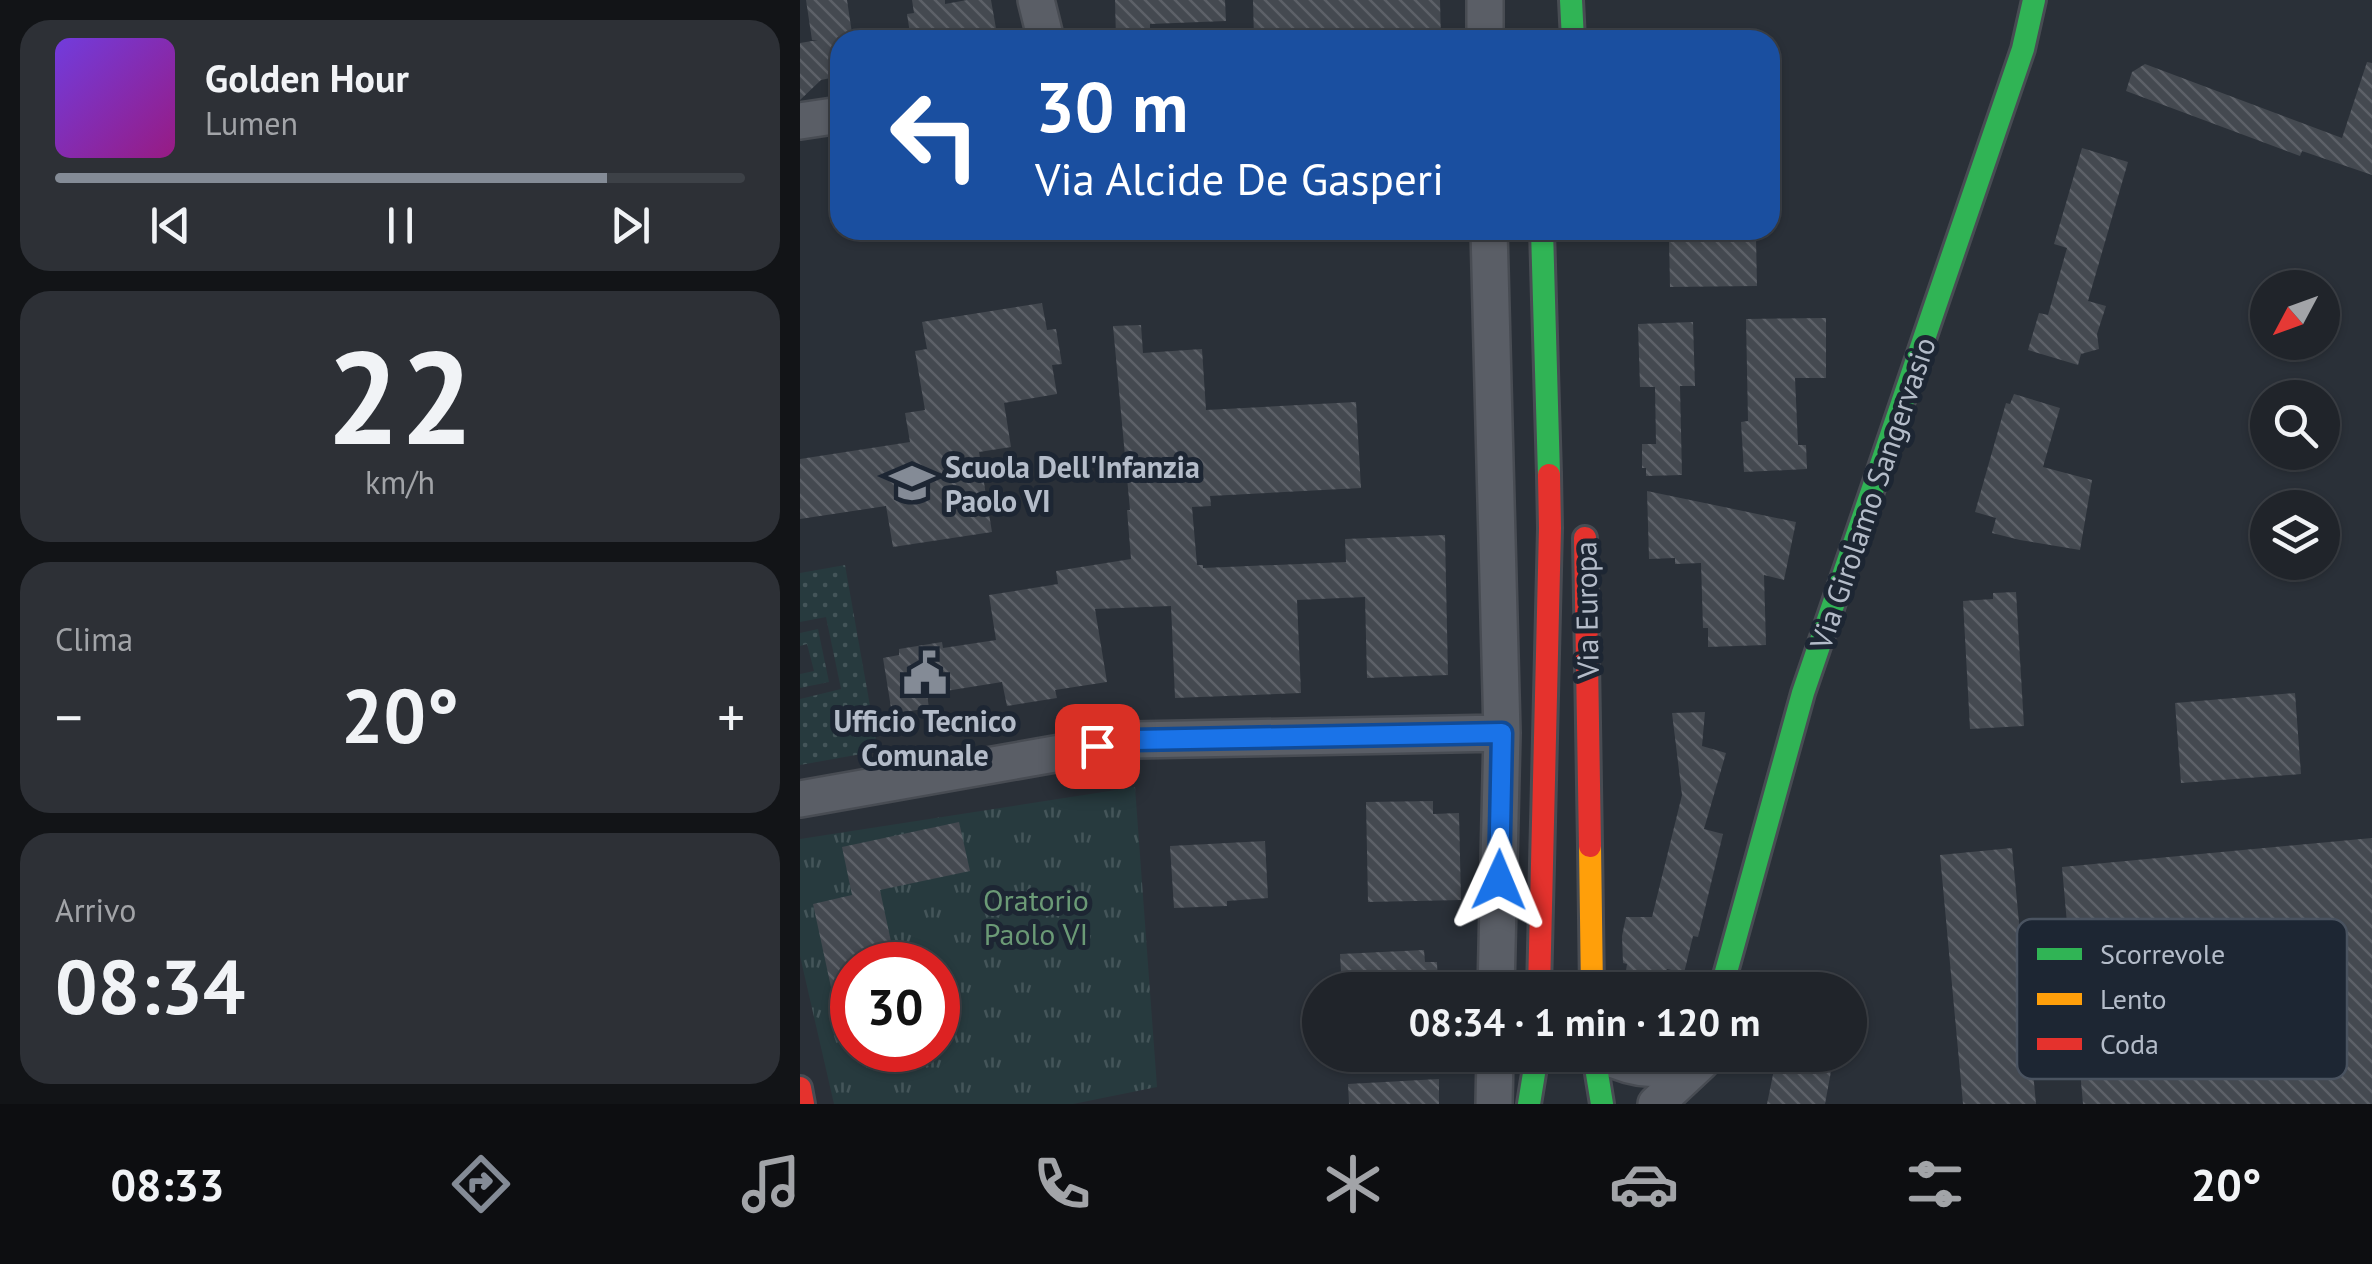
<!DOCTYPE html>
<html lang="it">
<meta charset="utf-8">
<style>
:root{--surface:#20242a;--page:#2d3036;--text:#f1f3f6;--muted:#a2a4a8;--line:#3d4147;--accent:#848b96}
body{margin:0;font-family:"PT Sans",sans-serif;background:var(--page);color:var(--text);height:100vh;display:flex;flex-direction:column;font-size:38px;white-space:nowrap}
*{box-sizing:border-box;margin:0}
p{font-size:32px;color:var(--muted)}
.icon{flex:none;width:55px;height:55px;fill:none;stroke:currentColor;stroke-width:2;stroke-linecap:round;stroke-linejoin:round}
.map{position:relative;flex:1;overflow:hidden}
.sheet{display:flex;flex-direction:column;gap:20px;padding:20px;background:#121417;width:800px}
.sheet>*{flex:none}
.banner{position:absolute;left:30px;top:30px;width:950px;height:210px;border-radius:30px;box-shadow:0 2px 8px #0004,0 0 0 2px var(--line);background:#1a4fa0;color:#fff;overflow:hidden}
.needle{width:65px;rotate:229deg}
.controls{position:absolute;left:1450px;top:270px;display:grid;gap:20px}
.controls a{display:grid;place-items:center;width:90px;height:90px;border-radius:50%;background:var(--surface);box-shadow:0 2px 8px #0004,0 0 0 2px var(--line);font-size:50px}
.speed{position:absolute;left:30px;top:942px;display:flex;gap:20px;font-size:50px;font-weight:700;text-align:center}
.speed>*{display:grid;place-content:center;width:130px;height:130px;border-radius:50%;background:var(--surface);box-shadow:0 2px 8px #0004,0 0 0 2px var(--line);line-height:1}
.speed .limit{border:15px solid #d22;background:#fff;color:#111}
.pin{position:absolute;display:grid;place-items:center;width:85px;height:85px;color:#fff;margin:-42px;border-radius:20px;box-shadow:0 5px 15px #0006}
.me{position:absolute;width:110px;margin:-55px;rotate:1deg;stroke-linejoin:round;filter:drop-shadow(0 0 8px #0008)}
.turn{display:flex;align-items:center;gap:35px;height:210px;padding:0 40px;font-size:45px}
.turn .icon{width:130px;height:130px;stroke-width:2.5}
.turn b{display:block;font-size:70px;line-height:85px}
.big{font-size:75px;font-weight:700;line-height:1.1}
.sheet .widget{flex:1;display:flex;flex-direction:column;justify-content:center;gap:15px;min-width:0;padding:0 35px;border-radius:30px;background:var(--page)}
.sheet .dial{align-items:center;gap:0}
.dial b{font-size:130px;line-height:1}
.song{display:flex;align-items:center;gap:30px}
.cover{width:120px;height:120px;border-radius:15px;background:linear-gradient(135deg,hsl(260 70% 55%),hsl(310 70% 35%))}
.played{height:10px;border-radius:5px;background:linear-gradient(90deg,var(--accent) 80%,var(--line) 80%)}
.keys{display:flex;justify-content:space-around;direction:ltr}
.heat{display:flex;justify-content:space-between;align-items:center;font-size:55px;direction:ltr}
.trip{position:absolute;left:502px;top:972px;width:565px;height:100px;border-radius:50px;background:var(--surface);box-shadow:0 2px 8px #0004,0 0 0 2px var(--line);font-weight:700;line-height:100px;text-align:center}
.dock{display:flex;height:160px;justify-content:space-around;align-items:center;background:#0d0e11;color:var(--muted)}
.dock .icon{width:70px;height:70px}
.dock .selected{color:var(--accent)}
.dock b{font-size:45px;color:var(--text)}
main{display:flex;flex:1;min-height:0}
.map>svg:first-child{display:block}
.grass{fill:url(#grass-dots)}
.park{fill:url(#park-tufts);fill-rule:evenodd}
.building{fill:url(#building-back-hatch)}
.lines{fill:none;stroke-linecap:round;stroke-linejoin:round}
.street-casing{stroke:#484c53;stroke-width:40}
.fast-casing{stroke:#484c53;stroke-width:28}
.slow-casing{stroke:#484c53;stroke-width:28}
.jam-casing{stroke:#484c53;stroke-width:28}
.street{stroke:#5a5e66;stroke-width:35}
.fast{stroke:#30b455;stroke-width:22}
.slow{stroke:#ff9f0a;stroke-width:22}
.jam{stroke:#e5322d;stroke-width:22}
.route-casing{stroke:#114b97;stroke-width:25}
.route{stroke:#1a73e8;stroke-width:18}
.labels{text-anchor:middle;dominant-baseline:central;stroke-width:10;stroke-linejoin:round;paint-order:stroke}
.poi-label{font-size:30px;font-weight:bold;fill:#b4bcc9;stroke:#1d2633;text-anchor:start}
.street-label{font-size:30px;fill:#b4bcc9;stroke:#1d2633}
.park-label{font-size:30px;fill:#6b9a76;stroke:#1d2633}
.key{fill:#1d2633;stroke:#4a5360;stroke-width:2.5}
.key-label{font-size:28px;fill:#b4bcc9}
</style>
<main>
<section class="sheet">
<div class="widget">
<div class="song"><i class="cover"></i><div><b>Golden Hour</b><p>Lumen</p></div></div>
<div class="played"></div>
<div class="keys"><svg class="icon" aria-label="previous" viewBox="0 0 24 24"><path d="M18 5L8 12l10 7zM5 5v14"/></svg><svg class="icon" aria-label="pause" viewBox="0 0 24 24"><path d="M8 5v14M16 5v14"/></svg><svg class="icon" aria-label="next" viewBox="0 0 24 24"><path d="M6 5l10 7-10 7zM19 5v14"/></svg></div>
</div>
<div class="widget dial"><b>22</b><p>km/h</p></div>
<div class="widget"><p>Clima</p>
<div class="heat"><a>−</a><b class="big">20°</b><a>+</a></div>
</div>
<div class="widget"><p>Arrivo</p><b class="big">08:34</b></div>
</section>
<div class="map">
<svg width="1572" height="1104" viewBox="0 0 1572 1104">
<defs>
<pattern id="grass-dots" width="8" height="8" patternUnits="userSpaceOnUse" patternTransform="scale(2.5)"><rect width="8" height="8" fill="#273a3e"/><path d="M2 2h.1M6 6h.1" fill="none" stroke="#445559" stroke-width="1.8" stroke-linecap="round"/></pattern>
<pattern id="park-tufts" width="24" height="20" patternUnits="userSpaceOnUse" patternTransform="scale(2.5)"><rect width="24" height="20" fill="#273a3e"/><path d="M3 7l-1-3M5 7V3M7 7l1-3M15 17l-1-3M17 17v-4M19 17l1-3" fill="none" stroke="#445559"/></pattern>
<pattern id="building-back-hatch" width="6" height="6" patternUnits="userSpaceOnUse" patternTransform="scale(2.5)"><rect width="6" height="6" fill="#444950"/><path d="M-1 5l2 2M0 0l6 6M5-1l2 2" fill="none" stroke="#5d6168"/></pattern>
</defs>
<rect width="100%" height="100%" fill="#2a3038"/>
<path class="grass" d="M45 565 78 751 0 765V699L41 689 26 617 0 622V573Z
M18 629 29 682 0 688V674L14 671 7 644 0 646V633Z"/>
<path class="park" d="M335 787 357 1087 273 1104H34L0 956V839ZM52 965H138V1050H52Z"/>
<path class="building" d="M6 0H47L53 40H35L40 76 21 80 0 100V43L18 40H12Z
M112 0H145V4L167 0H191L198 40H111L107 14 114 13Z
M315 0H425L426 21 350 24V36H342V40H316Z
M453 0H640L641 40H454Z
M1567 62 1572 63V175L1502 151 1500 156 1326 91 1332 72 1345 64 1542 138Z
M1282 148 1328 162 1288 301 1306 306 1297 334 1299 349 1281 354 1278 365 1228 350 1239 313 1248 315 1267 248 1254 244Z
M956 238 957 286 870 287 869 239Z
M242 303 247 330 256 329 262 364 252 365 257 394 204 403 211 447 179 452 192 532 93 547 86 506 0 519V459L110 442 105 413 125 410 115 351 127 349 122 322Z
M1026 318V378H995L998 445H1006L1007 469 944 472 941 422 948 421 946 319Z
M893 322 895 386H880L882 475 846 476V468H842V444H856L855 387H840L838 324Z
M341 325 343 353 402 349 406 410 556 402 561 488 410 496 411 506 392 507 397 565H403V568L546 562 545 539 645 535 648 675 567 678 565 597 497 600 501 693 375 698 371 606 295 609 307 682 255 690 257 698 207 706 202 682 127 694 129 708 92 714 83 658 99 655V649L142 642 143 648 196 640 189 595 258 584 256 571 331 559 327 510H330L313 326Z
M1214 394 1260 408 1243 467 1292 480 1280 550 1220 540 1192 533 1196 518 1175 512 1206 403 1210 404Z
M847 491 996 522 984 580 964 575 966 645 908 647V628H903L901 563 875 564V558L849 559Z
M1216 592 1224 726 1170 729 1163 601 1193 599V593Z
M1495 693 1501 774 1381 783 1375 703Z
M905 712 902 746 926 753 904 829 923 834 898 937 893 936 884 973 867 969 862 990H823L827 964 823 963 822 936 826 917H852L882 795 872 713Z
M633 801V814L659 813 661 900 568 902 566 802Z
M159 822 170 871 80 890 96 965H52V1037L42 1038 13 904 52 895 42 847Z
M1572 838V1104H1283L1262 867Z
M465 841 468 898 427 901V906L374 908 370 846Z
M1212 848 1236 1104H1163L1140 855Z
M624 950 625 962H637L638 990H542L540 954Z
M977 1055H1034L1025 1104H967Z
M639 1079V1104H549L548 1084Z"/>
<g class="lines">
<g class="street-casing">
<path id="street" d="M236 0 246 40
M685 0V40
M0 121 40 115
M689 230 702 733 696 990
M0 799 334 740 702 733
M804 1055C838 1073 865 1071 901 1062
M694 1104 695 1055
M856 1104 901 1062"/>
</g>
<g class="fast-casing">
<path id="fast" d="M771 0 773 40
M742 230 749 475
M921 990 1003 693 1223 49 1234 0
M794 1055 802 1104
M729 1104 737 1055"/>
</g>
<g class="slow-casing">
<path id="slow" d="M790 846 792 990"/>
</g>
<g class="jam-casing">
<path id="jam" d="M785 538 790 846
M739 990 750 528 749 475
M0 1088 3 1104"/>
</g>
<use href="#street" class="street"/>
<use href="#fast" class="fast"/>
<use href="#slow" class="slow"/>
<use href="#jam" class="jam"/>
</g>
<g class="lines">
<g class="route-casing">
<path id="route" d="M297 746 334 740 702 733 699 880"/>
</g>
<use href="#route" class="route"/>
</g>
<defs>
<g id="school-bare" transform="scale(3.45)"><path d="M0-5L7-2L0 1L-7-2ZM-4 1L0 2.5L4 1V4Q0 6-4 4Z" fill="#848b96" stroke="#1d2633" stroke-width="2.5" paint-order="stroke"/></g>
<g id="civic-bare" transform="scale(3.45)"><path d="M-.6-6.5H3V-4.5H.6V-3L4-1V1h2V6H-6V1h2V-1L-.6-3ZM-1.2 2.5V6h2.4V2.5Z" fill="#848b96" stroke="#1d2633" stroke-width="2.5" paint-order="stroke"/></g>
</defs>
<g fill-rule="evenodd">
<use href="#school-bare" x="112" y="483"/>
<use href="#civic-bare" x="125" y="673"/>
</g>
<g class="labels">
<g class="poi-label">
<text x="145" y="466">Scuola Dell'Infanzia<tspan x="145" dy="34">Paolo VI</tspan></text>
<text x="125" y="720" text-anchor="middle">Ufficio Tecnico<tspan x="125" dy="34">Comunale</tspan></text>
</g>
<g class="street-label">
<text transform="translate(1072 493) rotate(-71)">Via Girolamo Sangervasio</text>
<text transform="translate(786 610) rotate(-91)">Via Europa</text>
</g>
<g class="park-label">
<text x="236" y="899">Oratorio<tspan x="236" dy="34">Paolo VI</tspan></text>
</g>
</g>
<rect x="1217" y="919" width="330" height="160" rx="15" class="key"/>
<rect x="1237" y="948" width="45" height="12" fill="#30b455"/>
<rect x="1237" y="993" width="45" height="12" fill="#ff9f0a"/>
<rect x="1237" y="1038" width="45" height="12" fill="#e5322d"/>
<g class="key-label">
<text x="1300" y="964">Scorrevole</text>
<text x="1300" y="1009">Lento</text>
<text x="1300" y="1054">Coda</text>
</g>
</svg>
<div class="controls">
<a><svg class="needle" viewBox="-14 -14 28 28"><path d="M0-13l5 13h-10z" fill="#e53935"/><path d="M0 13l5-13h-10z" fill="#a2a4a8"/></svg></a>
<a><svg class="icon" aria-label="search" viewBox="0 0 24 24"><circle cx="10" cy="10" r="6"/><path d="M15 15l6 6"/></svg></a>
<a><svg class="icon" aria-label="layers" viewBox="0 0 24 24"><path d="M12 4l9 5-9 5-9-5zM3 14l9 5 9-5"/></svg></a>
</div>
<div class="speed"><div class="limit">30</div></div>
<div class="pin" style="left:297px;top:746px;background:#d93025"><svg class="icon" aria-label="arrive" viewBox="0 0 24 24"><path d="M6 21V4h12l-3 4 3 4H6"/></svg></div>
<svg class="me" style="left:699px;top:880px" viewBox="-20 -20 40 40"><path d="M0-17L14 15 0 8-14 15z" fill="#1a73e8" stroke="#fff" stroke-width="4"/></svg>
<div class="trip">08:34 · 1 min · 120 m</div>
<div class="banner">
<div class="turn"><svg class="icon" aria-label="left" viewBox="0 0 24 24"><path d="M17 20v-9H6M10 6l-5 5 5 5"/></svg><div><b>30 m</b>Via Alcide De Gasperi</div></div>
</div>
</div>
</main>
<nav class="dock">
<b>08:33</b>
<svg class="icon selected" aria-label="directions" viewBox="0 0 24 24"><path d="M12 3l9 9-9 9-9-9zM9 14v-3h6M13 9l2 2-2 2"/></svg>
<svg class="icon" aria-label="music" viewBox="0 0 24 24"><path d="M9 18V5l10-2v13"/><circle cx="6" cy="18" r="3"/><circle cx="16" cy="16" r="3"/></svg>
<svg class="icon" aria-label="phone" viewBox="0 0 24 24"><path d="M5 4h4l2 5-3 2q2 4 5 5l2-3 5 2v4C11 20 4 13 5 4z"/></svg>
<svg class="icon" aria-label="climate" viewBox="0 0 24 24"><path d="M12 3v18M4 7l16 10M4 17L20 7"/></svg>
<svg class="icon" aria-label="car" viewBox="0 0 24 24"><path d="M5 17H2v-5l4-1 3-4h7l3 4 3 1v5h-3M9 17h6M6 11h13"/><circle cx="7" cy="17" r="2"/><circle cx="17" cy="17" r="2"/></svg>
<svg class="icon" aria-label="filters" viewBox="0 0 24 24"><path d="M4 7h16M4 17h16"/><circle cx="9" cy="7" r="2"/><circle cx="15" cy="17" r="2"/></svg>
<b>20°</b>
</nav>
